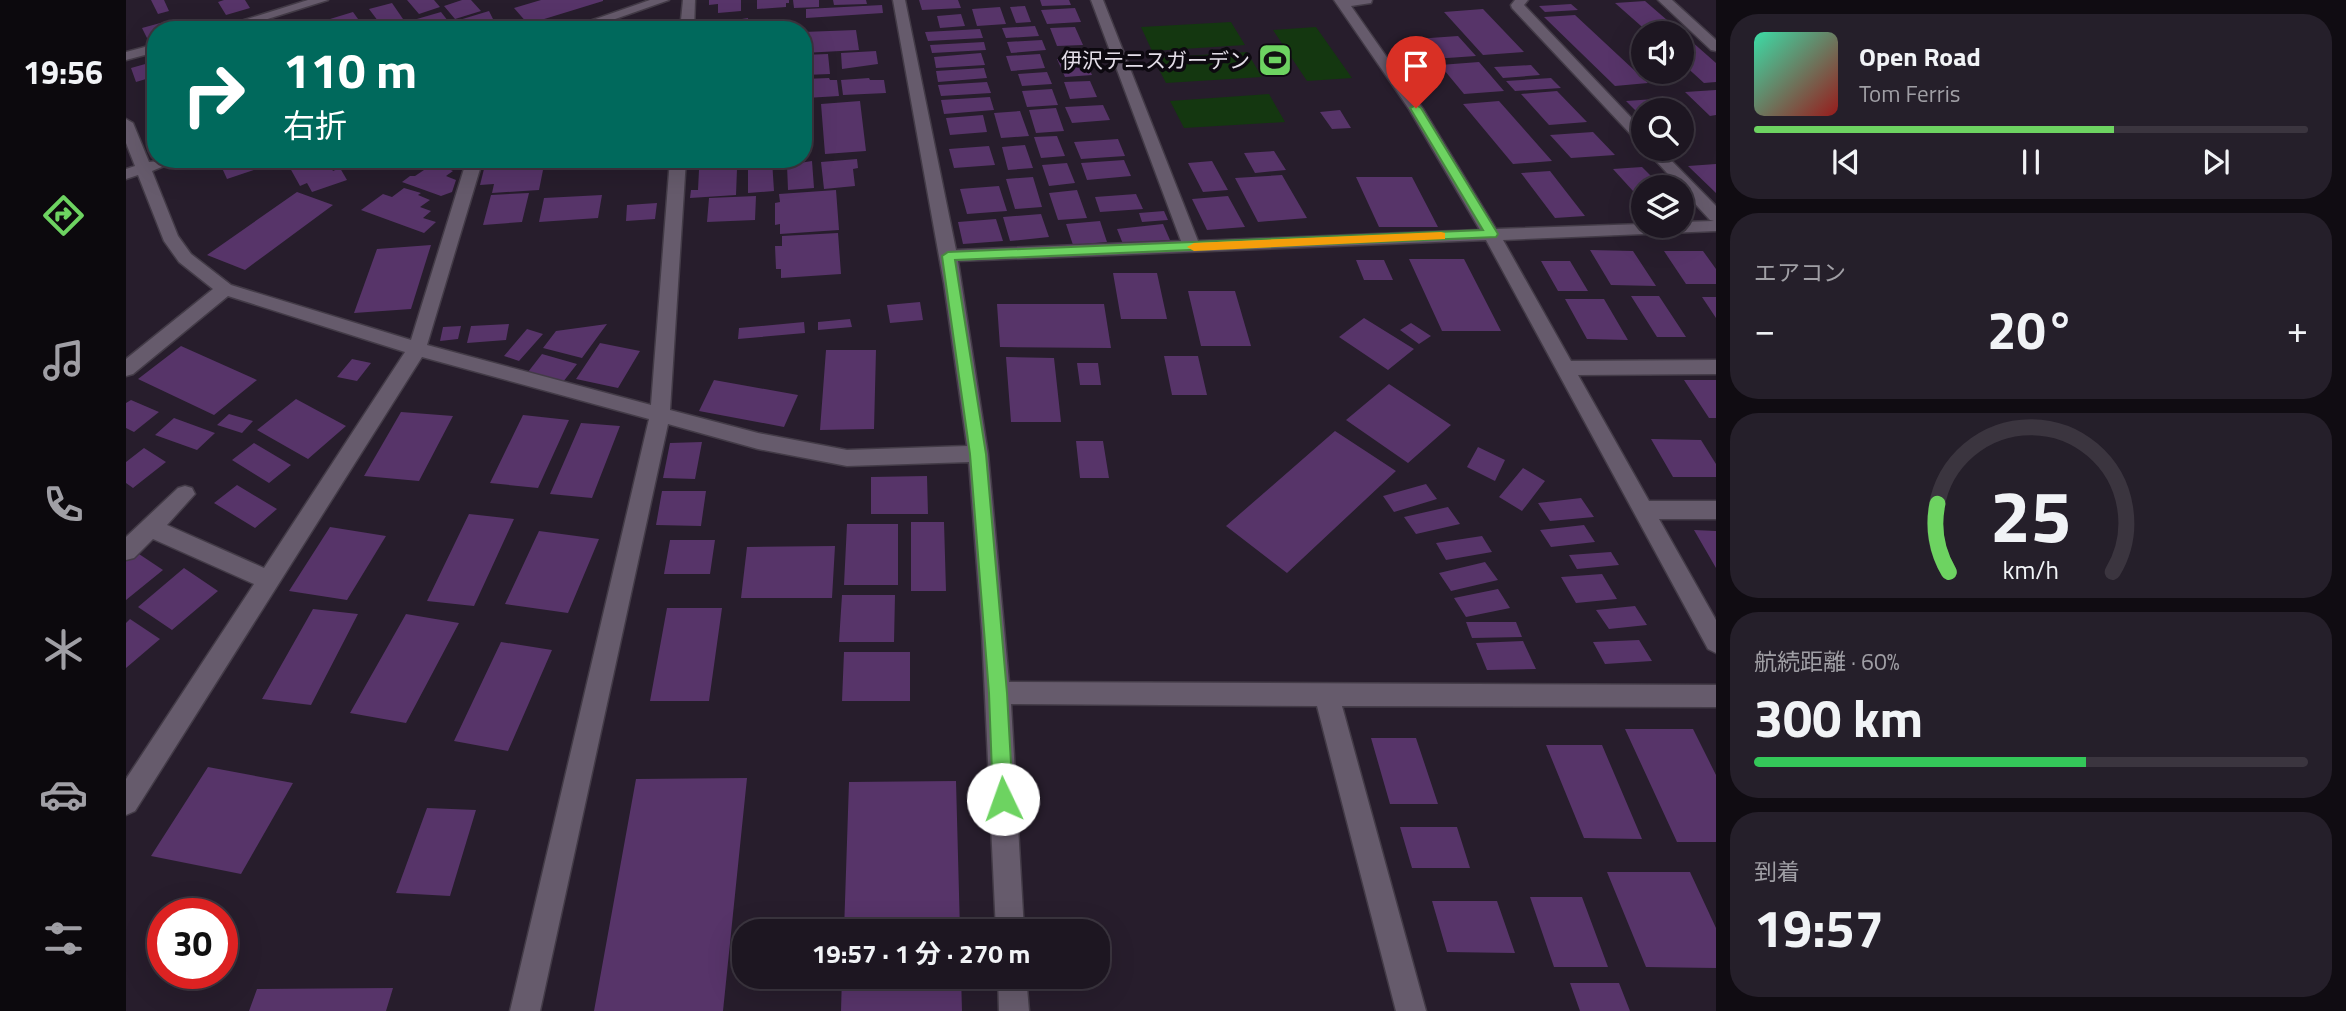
<!DOCTYPE html>
<html lang="ja">
<meta charset="utf-8">
<style>
:root{--surface:#1d1621;--page:#251f2a;--text:#f1f3f6;--muted:#a09fa5;--line:#3b353f;--accent:#6dd361}
body{margin:0;font-family:"Titillium Web","Noto Sans JP",sans-serif;background:var(--page);color:var(--text);height:100vh;display:flex;flex-direction:column;font-size:26px;white-space:nowrap}
*{box-sizing:border-box;margin:0}
p{font-size:23px;color:var(--muted)}
.icon{flex:none;width:38px;height:38px;fill:none;stroke:currentColor;stroke-width:2;stroke-linecap:round;stroke-linejoin:round}
.map{position:relative;flex:1;overflow:hidden}
.details{display:flex;flex-direction:column;gap:14px;padding:14px;background:#100c12;width:630px}
.details>*{flex:none}
.hud{position:absolute;left:21px;top:21px;width:665px;height:147px;border-radius:28px;box-shadow:0 7px 28px #0002,0 0 0 2px var(--line);background:#00695c;color:#fff;overflow:hidden}
.buttons{position:absolute;left:1505px;top:21px;display:grid;gap:14px}
.buttons a{display:grid;place-items:center;width:63px;height:63px;border-radius:50%;background:var(--surface);box-shadow:0 7px 28px #0002,0 0 0 2px var(--line);font-size:35px}
.speed{position:absolute;left:21px;top:898px;display:flex;gap:14px;font-size:35px;font-weight:700;text-align:center}
.speed>*{display:grid;place-content:center;width:91px;height:91px;border-radius:50%;background:var(--surface);box-shadow:0 7px 28px #0002,0 0 0 2px var(--line);line-height:1}
.speed .limit{border:10px solid #d22;background:#fff;color:#111}
.pin{position:absolute;display:grid;place-items:center;width:60px;height:60px;color:#fff;margin:-72px -30px;border-radius:50% 50% 50% 0;rotate:-45deg;box-shadow:0 0 7px #0007}
.pin .icon{rotate:45deg}
.me{position:absolute;width:77px;margin:-38px;rotate:357deg;stroke-linejoin:round;filter:drop-shadow(0 0 5px #0008)}
.turn{display:flex;align-items:center;gap:24px;height:147px;padding:0 21px;font-size:32px}
.turn .icon{width:91px;height:91px;stroke-width:2.5}
.turn b{display:block;font-size:49px;line-height:60px}
.big{font-size:52px;font-weight:700;line-height:1.1}
.details .tile{flex:1;display:flex;flex-direction:column;justify-content:center;gap:10px;min-width:0;padding:0 24px;border-radius:28px;background:var(--page)}
.details .dial{align-items:center;gap:0}
.dial svg{height:182px;overflow:visible;fill:none;stroke:var(--line);stroke-width:7;stroke-linecap:round;text-anchor:middle}
.dial text{fill:var(--text);stroke:none}
.song{display:flex;align-items:center;gap:21px}
.cover{width:84px;height:84px;border-radius:10px;background:linear-gradient(135deg,hsl(160 70% 55%),hsl(0 70% 35%))}
.played{height:7px;border-radius:4px;background:linear-gradient(90deg,var(--accent) 65%,var(--line) 65%)}
.keys{display:flex;justify-content:space-around;direction:ltr}
.heat{display:flex;justify-content:space-between;align-items:center;font-size:38px;direction:ltr}
.charge{height:10px;border-radius:5px;background:linear-gradient(90deg,#34c759 60%,var(--line) 0)}
.trip{position:absolute;left:606px;top:919px;width:378px;height:70px;border-radius:28px;background:var(--surface);box-shadow:0 7px 28px #0002,0 0 0 2px var(--line);font-weight:700;line-height:70px;text-align:center}
main{display:flex;flex:1;min-height:0}
.menu{display:flex;flex-direction:column;width:126px;justify-content:space-around;align-items:center;background:#0c090d;color:var(--muted)}
.menu .icon{width:49px;height:49px}
.menu .selected{color:var(--accent)}
.menu b{font-size:32px;color:var(--text)}
.map>svg:first-child{display:block}
.green{fill:#143710}
.building{fill:#573469}
.lines{fill:none;stroke-linecap:round;stroke-linejoin:round}
.minor-casing{stroke:#433b47;stroke-width:3}
.minor{fill:#665b6c;fill-rule:evenodd}
.route{fill:#6dd361;stroke:#47893f;stroke-width:2}
.slow{fill:#f59e0b}
.labels{text-anchor:middle;dominant-baseline:central;stroke-width:7;stroke-linejoin:round;paint-order:stroke}
.far-poi-label{font-size:21px;fill:#e4dee8;stroke:#0d0910;text-anchor:end}
</style>
<main>
<nav class="menu">
<b>19:56</b>
<svg class="icon selected" aria-label="directions" viewBox="0 0 24 24"><path d="M12 3l9 9-9 9-9-9zM9 14v-3h6M13 9l2 2-2 2"/></svg>
<svg class="icon" aria-label="music" viewBox="0 0 24 24"><path d="M9 18V5l10-2v13"/><circle cx="6" cy="18" r="3"/><circle cx="16" cy="16" r="3"/></svg>
<svg class="icon" aria-label="phone" viewBox="0 0 24 24"><path d="M5 4h4l2 5-3 2q2 4 5 5l2-3 5 2v4C11 20 4 13 5 4z"/></svg>
<svg class="icon" aria-label="climate" viewBox="0 0 24 24"><path d="M12 3v18M4 7l16 10M4 17L20 7"/></svg>
<svg class="icon" aria-label="car" viewBox="0 0 24 24"><path d="M5 17H2v-5l4-1 3-4h7l3 4 3 1v5h-3M9 17h6M6 11h13"/><circle cx="7" cy="17" r="2"/><circle cx="17" cy="17" r="2"/></svg>
<svg class="icon" aria-label="filters" viewBox="0 0 24 24"><path d="M4 7h16M4 17h16"/><circle cx="9" cy="7" r="2"/><circle cx="15" cy="17" r="2"/></svg>
</nav>
<div class="map">
<svg width="1590" height="1011" viewBox="0 0 1590 1011">
<rect width="100%" height="100%" fill="#271d2c"/>
<path class="green" d="M1105 22 1119 45 1026 51 1015 27Z
M1190 27 1226 78 1181 81 1147 30Z
M1121 52 1136 77 1040 83 1027 58Z
M1143 94 1159 122 1058 128 1044 101Z"/>
<path class="building" d="M25 0H38L43 11 32 14Z
M98 0H119L124 8 100 15 92 2Z
M281 0H308L314 7 293 14Z
M336 0H345L355 11 329 19 318 6Z
M415 0H477V1L402 24 388 8Z
M583 0H615V11L592 13V4L583 5Z
M631 0H663V3H660V7L631 9Z
M667 0H693V7L668 8Z
M707 0H740L741 4 708 5Z
M793 0H832L835 8 796 10Z
M914 0H943L945 5 916 6Z
M1519 1 1556 33H1523L1489 3Z
M266 3 277 19 255 25 243 9Z
M1445 4 1452 10 1419 12 1413 6Z
M756 5 757 13 680 18V9Z
M899 6 905 22 890 23 884 7Z
M874 7 880 24 851 26 846 9Z
M949 8 955 22 921 24 915 10Z
M1357 9 1398 52 1357 55 1318 12Z
M363 11 370 25 355 30H325L320 24Z
M227 12 240 30H211L204 19Z
M315 12 322 21 294 30H282L277 23Z
M835 14 839 26 814 28 811 16Z
M1449 15 1522 83 1489 86 1418 17Z
M622 18V22L643 21 644 30H591V23Z
M49 19 54 29 30 30V36L21 38 16 28Z
M529 19 528 30H492L493 22Z
M909 26 913 36 880 38 876 28Z
M949 27 957 45 931 46 924 28Z
M854 29 857 38 802 41 799 32Z
M730 30 733 50 677 53V32Z
M1556 33 1590 63V82L1578 83 1556 63Z
M1332 36 1350 56 1307 59 1290 39Z
M916 40 920 50 885 53 881 42Z
M858 42 860 50 806 53 804 45Z
M750 51 752 64 716 69 715 53Z
M855 53 859 65 810 68 808 57Z
M702 54 704 74 679 75 677 55Z
M914 54 919 68 885 71 880 56Z
M958 57 966 75 939 77 931 59Z
M30 61V76L10 82 5 68Z
M1353 62 1378 91 1338 94 1314 65Z
M1405 65 1414 75 1377 78 1368 67Z
M858 68 861 78 812 82 810 71Z
M921 72 926 84 896 86 892 74Z
M30 77V90L23 92 19 81Z
M703 78 704 80H711L713 96 680 98 678 79Z
M743 78 744 80H758L760 93 717 95 715 80Z
M1425 78 1435 88 1389 91 1380 81Z
M964 81 971 97 944 99 938 82Z
M861 82 865 93 815 96 812 85Z
M926 89 932 105 901 107 896 91Z
M1590 90V115L1584 116 1559 92Z
M1431 91 1461 122 1423 125 1395 94Z
M864 97 868 110 818 114 815 100Z
M1543 98 1563 117H1556V110H1517V118L1500 101Z
M734 101 740 151 699 154 695 104Z
M1373 101 1426 161 1387 164 1337 104Z
M977 105 984 120 946 123 939 107Z
M930 108 938 131 910 133 903 110Z
M1214 110 1225 128 1206 129 1194 112Z
M894 111 903 136 875 138 868 113Z
M857 115 861 132 824 135 820 118Z
M1467 132 1489 155 1445 158 1424 135Z
M931 136 939 156 915 158 908 137Z
M992 139 999 156 955 159 948 142Z
M899 145 907 168 882 170 876 147Z
M863 146 869 165 828 168 823 149Z
M1148 151 1160 170 1129 173 1118 153Z
M92 159H143L146 164 101 179Z
M159 159H200L207 171 214 168 221 180 186 192 181 183 174 186Z
M233 159H265V160L239 169Z
M581 159H618V169H611L610 195 564 198 565 190H572L573 170H581Z
M731 159 732 168 727 169 729 186 698 189 695 162Z
M646 160 648 191 622 193V162Z
M998 160 1005 176 961 180 955 163Z
M686 161 688 188 662 190 661 165Z
M1086 161 1102 190 1077 192 1062 163Z
M941 163 949 183 923 186 916 165Z
M1590 164V193L1562 166Z
M313 165 327 171 320 176 330 180 326 192 315 196 276 182 284 176H289L301 168 306 170Z
M418 165 413 190 366 193 368 184 354 185 358 169Z
M1516 167 1536 187H1517V202L1487 169Z
M1424 171 1459 216 1429 218 1395 173Z
M1156 175 1181 218 1132 222 1109 178Z
M907 177 916 207 889 209 880 179Z
M1230 177H1286L1312 227H1253Z
M873 186 881 211 841 214 834 189Z
M278 188 295 193 292 195 304 200 294 207 305 211 297 218 310 222 298 233 235 210 257 194 266 197Z
M710 190 713 230 654 234V224L649 225V203L654 202 653 194Z
M951 190 961 218 932 220 923 193Z
M171 192 207 205 119 270 81 255Z
M403 193 396 222 357 225 365 195Z
M1010 194 1017 209 974 212 969 197Z
M476 195 472 218 413 222 418 198Z
M630 196 629 220 581 222 583 198Z
M1102 196 1119 227 1081 230 1066 199Z
M531 203 529 219 500 221 501 205Z
M1038 211 1042 220 1016 222 1013 213Z
M915 214 923 237 884 241 877 217Z
M870 219 877 241 837 244 832 222Z
M974 221 981 242 947 245 940 224Z
M1037 224 1044 240 997 244 991 229Z
M712 233 715 274 655 278V269H650L649 246H656V236Z
M305 245 285 309 228 313 251 249Z
M1464 250 1507 251 1530 286 1485 285Z
M1538 251H1577L1590 269V284H1560Z
M1283 259H1338L1375 331H1316Z
M1230 260H1258L1267 280H1238Z
M1415 261H1444L1462 291H1432Z
M987 273H1031L1041 319H995Z
M1062 291H1109L1125 346H1075Z
M1505 296H1533L1560 337H1531Z
M1576 297H1590V318Z
M1439 299H1478L1502 340 1461 339Z
M794 302 797 320 764 323 761 305Z
M871 304H978L985 348 874 347Z
M1238 318 1288 349 1262 370 1213 337Z
M724 319 726 327 692 330V322Z
M678 322 679 333 612 339 613 328Z
M1285 323 1305 336 1293 344 1274 330Z
M383 324 380 340 341 343 345 326Z
M481 324 456 358 417 348 430 331Z
M335 326 332 339 314 341 317 327Z
M401 329 417 334 393 361 378 356Z
M474 343 514 351 492 388 450 379Z
M55 346 131 380 88 415 12 379Z
M700 350H750L748 429 694 430Z
M416 354 451 364 437 382 402 372Z
M1038 356H1072L1081 395H1046Z
M880 357 928 358 935 422H885Z
M226 359 245 363 231 381 211 377Z
M951 363H972L975 385H954Z
M588 380 672 395 658 427 573 411Z
M1558 380H1590V418H1583Z
M1263 384 1325 425 1282 463 1220 420Z
M170 399 220 426 182 459 131 430Z
M5 400 33 412 8 432 0 428V403Z
M275 412 327 416 293 481 238 476Z
M103 414 127 421 116 433 91 425Z
M397 415 443 420 412 488 364 483Z
M48 418 89 433 71 450 29 435Z
M455 423 494 426 466 498 424 494Z
M1209 431 1270 471 1161 573 1100 526Z
M1525 439 1575 440 1590 464V477H1547Z
M950 441H977L983 478H954Z
M576 442 569 479 537 478 544 443Z
M128 443 165 465 143 483 106 460Z
M1352 447 1379 460 1369 481 1341 467Z
M18 448 40 462 7 488 0 483V462Z
M1397 468 1419 481 1396 511 1373 497Z
M801 476 802 514H745V477Z
M1300 484 1311 499 1268 512 1257 496Z
M111 485 151 509 129 528 88 503Z
M536 491H580L575 526 530 525Z
M1455 498 1468 517 1424 521 1412 503Z
M1322 507 1334 524 1290 534 1278 517Z
M343 514 388 519 348 606 301 601Z
M785 522H818L820 591H785Z
M721 524H772V585H718Z
M1458 525 1469 542 1425 547 1414 530Z
M204 527 260 536 221 600 163 591Z
M1568 530 1590 531V568Z
M413 531 473 539 442 613 379 604Z
M1356 536 1366 552 1320 560 1310 543Z
M544 540H589L584 574H538Z
M709 546 706 598H615L621 547Z
M10 552 37 570 0 600V560Z
M1485 552 1493 565 1451 569 1443 555Z
M1359 562 1372 580 1325 591 1313 573Z
M58 568 92 591 46 630 12 607Z
M1476 574 1491 599 1450 603 1435 577Z
M1372 589 1384 608 1340 617 1328 598Z
M716 595H769L768 642H713Z
M1509 606 1521 625 1483 629 1470 610Z
M541 608H596L583 701H524Z
M187 609 232 614 185 705 136 699Z
M280 614 333 623 280 723 224 713Z
M4 619 34 639 0 668V623Z
M1340 622H1390L1396 637 1346 638Z
M1513 640 1526 661 1479 664 1467 642Z
M1397 641 1410 669 1361 670 1350 643Z
M375 642 426 650 382 751 328 741Z
M718 652H784V701H716Z
M1499 729H1567L1590 775V842H1551Z
M1245 738H1290L1312 804H1264Z
M1420 745H1476L1516 839 1458 838Z
M82 767 167 783 115 874 25 856Z
M621 778 597 1011H468L510 779Z
M830 781 834 931H718L723 782Z
M301 808 350 810 324 896 270 893Z
M1274 827H1331L1344 868H1286Z
M1481 872H1564L1590 928V968L1520 967Z
M1404 897H1456L1482 967H1428Z
M1306 901H1371L1389 953 1321 952Z
M716 976H835L836 1011H715Z
M1444 983H1493L1504 1011H1454Z
M267 988 260 1011H123L131 989Z"/>
<g class="lines">
<g class="minor-casing">
<path id="minor" d="M182 0H202L107 30H86Z
M524 0H543L458 30H438Z
M557 0H569L568 30H554Z
M767 0H779L830 250 1055 241 965 0H977L1072 241 1354 230 1283 109 1208 0H1246L1245 3 1225 6 1297 109 1370 229 1517 224V226H1556V222L1588 221 1584 220 1519 149H1534L1590 206V231L1377 240 1445 361 1590 360V374L1452 375 1523 501H1590V519H1533L1590 620V653L1582 649 1360 240 832 261 862 454 883 682 1590 685V707L1216 706 1300 1011H1270L1191 706 885 704 898 931H870L856 633 843 462 721 466 632 449 542 424 414 1011H384L523 419 296 357 9 811 0 815V779L128 584 27 539 8 558 0 560V537L52 488 59 486 66 488 69 494 41 525 138 568 279 352 102 296 7 374 0 376V359L87 289 53 262 38 241 12 175 0 179V169L9 166 0 143V119L7 123 23 162 55 159 26 171 52 236 65 254 105 285 285 340 341 159H357L301 345 525 405 544 159H560L544 410 632 433 721 450 841 446 818 284Z
M1389 0H1402L1398 5 1517 130V143L1512 142 1386 8 1385 5Z
M1532 0H1546L1590 40V51L1585 50Z
M30 44V52L0 60V52Z
M872 976H900L903 1011H873Z"/>
</g>
<use href="#minor" class="minor"/>
</g>
<path class="route" d="M1290 105 1295 108 1372 234 1370 237 829 260 860 454 881 693 887 799 884 806 877 809 870 806 867 799 863 693 844 454 816 256 822 252 1357 230 1284 108Z"/>
<path class="slow" d="M1315 232 1319 233V239L1068 251 1061 247 1068 243Z"/>
<defs>
<g id="stadium-square" transform="scale(1.75)"><rect x="-9" y="-9" width="18" height="18" rx="4" fill="#6dd361" stroke="#0d0910"/><path d="M0-5a6.5 5 0 1 0 0 10a6.5 5 0 1 0 0-10ZM-3.5-1.8h7v3.6h-7Z" fill="#111"/></g>
</defs>
<g fill-rule="evenodd">
<use href="#stadium-square" x="1149" y="60"/>
</g>
<g class="labels">
<g class="far-poi-label">
<text x="1124" y="60">伊沢テニスガーデン</text>
</g>
</g>
</svg>
<div class="buttons">
<a><svg class="icon" aria-label="sound" viewBox="0 0 24 24"><path d="M4 9h4l5-4v14l-5-4H4zM17 9q2 3 0 6"/></svg></a>
<a><svg class="icon" aria-label="search" viewBox="0 0 24 24"><circle cx="10" cy="10" r="6"/><path d="M15 15l6 6"/></svg></a>
<a><svg class="icon" aria-label="layers" viewBox="0 0 24 24"><path d="M12 4l9 5-9 5-9-5zM3 14l9 5 9-5"/></svg></a>
</div>
<div class="speed"><div class="limit">30</div></div>
<div class="pin" style="left:1290px;top:108px;background:#d93025"><svg class="icon" aria-label="arrive" viewBox="0 0 24 24"><path d="M6 21V4h12l-3 4 3 4H6"/></svg></div>
<svg class="me" style="left:877px;top:799px" viewBox="-20 -20 40 40"><circle r="19" fill="#fff"/><path d="M0-13L10 11 0 6-10 11z" fill="#6dd361"/></svg>
<div class="trip">19:57 · 1 分 · 270 m</div>
<div class="hud">
<div class="turn"><svg class="icon" aria-label="right" viewBox="0 0 24 24"><path d="M7 20v-9h11M14 6l5 5-5 5"/></svg><div><b>110 m</b>右折</div></div>
</div>
</div>
<section class="details">
<div class="tile">
<div class="song"><i class="cover"></i><div><b>Open Road</b><p>Tom Ferris</p></div></div>
<div class="played"></div>
<div class="keys"><svg class="icon" aria-label="previous" viewBox="0 0 24 24"><path d="M18 5L8 12l10 7zM5 5v14"/></svg><svg class="icon" aria-label="pause" viewBox="0 0 24 24"><path d="M8 5v14M16 5v14"/></svg><svg class="icon" aria-label="next" viewBox="0 0 24 24"><path d="M6 5l10 7-10 7zM19 5v14"/></svg></div>
</div>
<div class="tile"><p>エアコン</p>
<div class="heat"><a>−</a><b class="big">20°</b><a>+</a></div>
</div>
<div class="tile dial"><svg viewBox="0 0 100 80">
<path d="M14 69A42 42 0 1 1 86 69"/>
<path d="M14 69A42 42 0 0 1 9 39" stroke="#6dd361"/>
<text x="50" y="56" font-size="32" font-weight="700">25</text>
<text x="50" y="72" font-size="11">km/h</text>
</svg></div>
<div class="tile"><p>航続距離 · 60%</p><b class="big">300 km</b><div class="charge"></div></div>
<div class="tile"><p>到着</p><b class="big">19:57</b></div>
</section>
</main>
